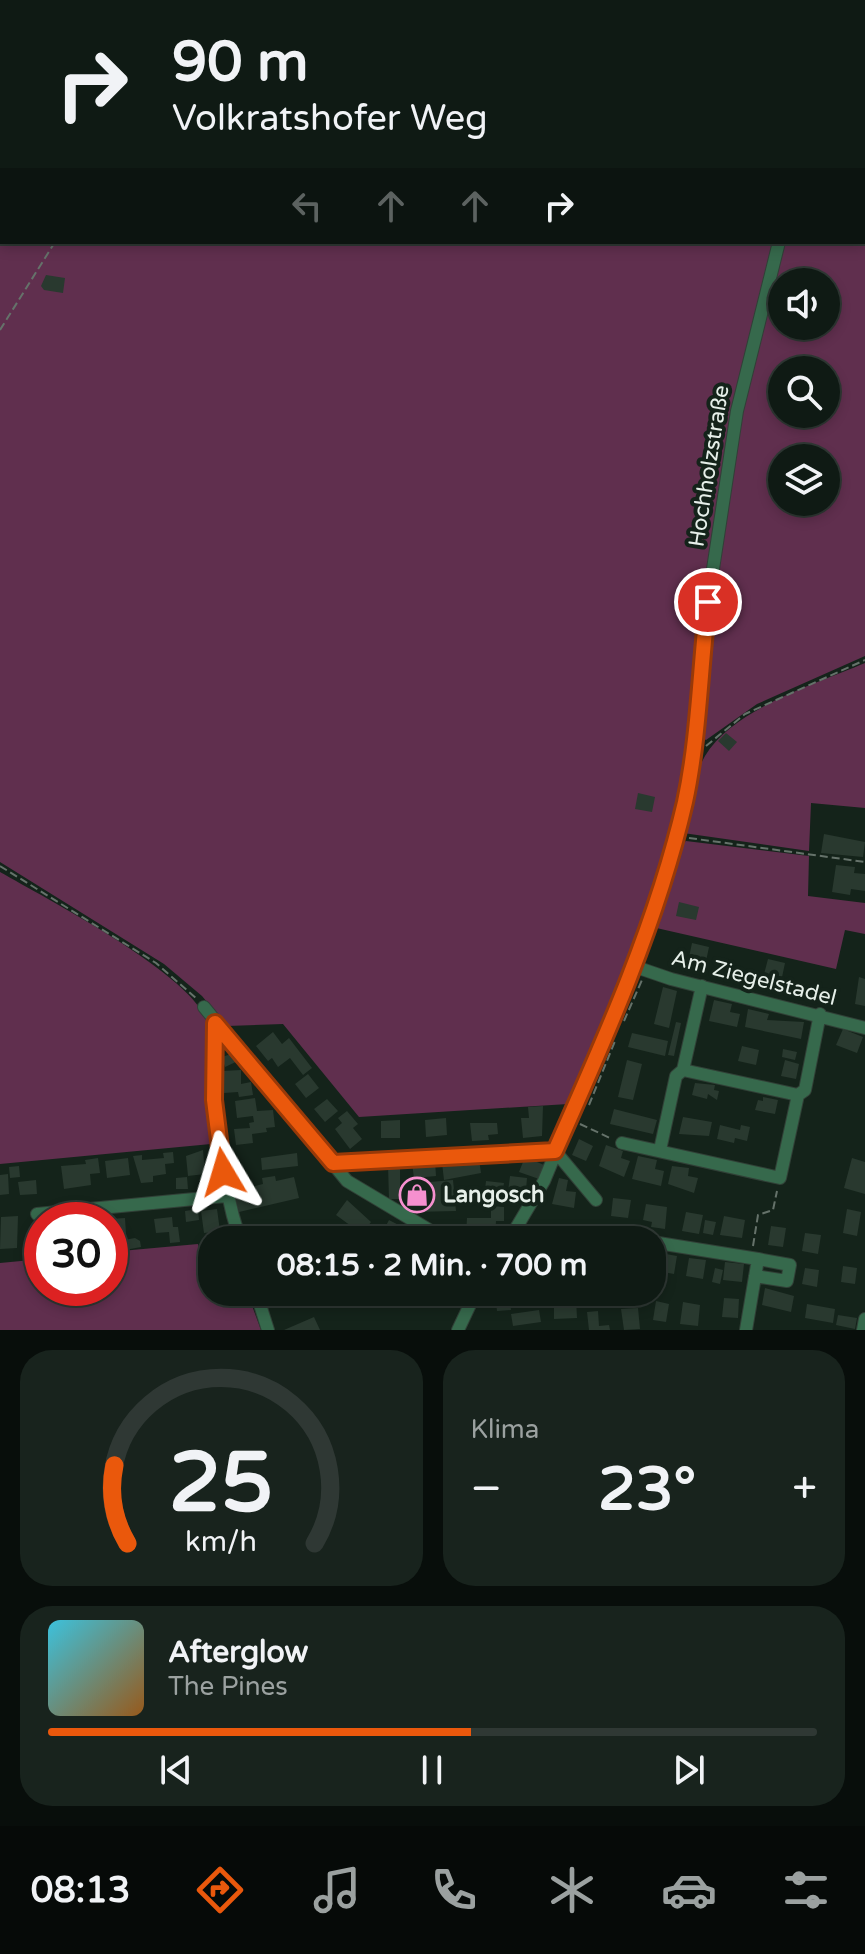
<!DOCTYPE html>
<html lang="de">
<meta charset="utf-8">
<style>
:root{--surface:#0f1a14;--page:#18231d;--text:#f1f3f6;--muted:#9ba1a0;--line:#2f3834;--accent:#ea580c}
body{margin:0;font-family:"Varela Round",sans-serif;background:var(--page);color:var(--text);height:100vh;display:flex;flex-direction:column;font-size:30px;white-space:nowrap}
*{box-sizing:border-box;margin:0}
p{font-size:26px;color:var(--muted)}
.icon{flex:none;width:44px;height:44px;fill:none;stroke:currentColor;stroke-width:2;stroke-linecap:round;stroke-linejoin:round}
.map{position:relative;height:1330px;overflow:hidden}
.side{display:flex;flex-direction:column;gap:20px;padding:20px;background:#080e0b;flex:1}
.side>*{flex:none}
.banner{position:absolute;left:0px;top:0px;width:866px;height:244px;box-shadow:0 4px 12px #0003,0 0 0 2px var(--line);background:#0f1a14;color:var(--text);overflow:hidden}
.controls{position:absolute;left:768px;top:268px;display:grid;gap:16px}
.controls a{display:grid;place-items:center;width:72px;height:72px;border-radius:50%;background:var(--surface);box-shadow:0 4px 12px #0003,0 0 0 2px var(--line);font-size:40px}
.speed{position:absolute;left:24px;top:1202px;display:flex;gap:16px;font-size:40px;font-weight:700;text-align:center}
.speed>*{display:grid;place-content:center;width:104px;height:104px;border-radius:50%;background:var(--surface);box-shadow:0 4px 12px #0003,0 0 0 2px var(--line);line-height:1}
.speed .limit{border:12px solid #d22;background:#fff;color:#111}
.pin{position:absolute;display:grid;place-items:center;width:68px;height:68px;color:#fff;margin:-34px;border:4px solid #fff;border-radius:50%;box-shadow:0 2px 8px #0007}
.me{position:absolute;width:88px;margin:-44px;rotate:353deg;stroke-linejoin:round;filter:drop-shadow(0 0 6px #0008)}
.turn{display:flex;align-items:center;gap:28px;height:168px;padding:0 40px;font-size:36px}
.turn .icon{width:104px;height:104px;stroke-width:2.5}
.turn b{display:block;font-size:56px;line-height:68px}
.lanes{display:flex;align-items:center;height:76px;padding:0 40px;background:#0003;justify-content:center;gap:40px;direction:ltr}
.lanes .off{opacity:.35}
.big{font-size:60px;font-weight:700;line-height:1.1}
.side .card{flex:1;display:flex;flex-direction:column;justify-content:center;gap:12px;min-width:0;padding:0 28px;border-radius:32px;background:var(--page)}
.side .dial{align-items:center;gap:0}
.dial svg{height:208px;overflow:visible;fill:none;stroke:var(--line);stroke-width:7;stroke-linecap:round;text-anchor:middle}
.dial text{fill:var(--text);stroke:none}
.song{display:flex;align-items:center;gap:24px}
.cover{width:96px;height:96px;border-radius:12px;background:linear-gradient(135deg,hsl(190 70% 55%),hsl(30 70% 35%))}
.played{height:8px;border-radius:4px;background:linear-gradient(90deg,var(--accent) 55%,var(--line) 55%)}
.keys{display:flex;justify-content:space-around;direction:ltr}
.heat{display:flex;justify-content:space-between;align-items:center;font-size:44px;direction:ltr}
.side .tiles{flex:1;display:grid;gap:20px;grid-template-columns:1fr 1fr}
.card:last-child{grid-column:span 2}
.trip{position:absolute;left:198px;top:1226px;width:468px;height:80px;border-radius:32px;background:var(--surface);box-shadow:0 4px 12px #0003,0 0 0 2px var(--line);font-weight:700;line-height:80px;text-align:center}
.menu{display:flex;height:128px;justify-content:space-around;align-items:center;background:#060a08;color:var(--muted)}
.menu .icon{width:56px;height:56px}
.menu .on{color:var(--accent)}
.menu b{font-size:36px;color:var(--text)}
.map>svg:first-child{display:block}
.green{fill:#602f4e;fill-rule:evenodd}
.building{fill:#29392f}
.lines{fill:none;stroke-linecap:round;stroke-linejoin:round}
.street-casing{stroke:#314037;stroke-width:14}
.path{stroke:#65726a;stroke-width:2;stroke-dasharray:8 4;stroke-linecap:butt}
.street{stroke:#36694c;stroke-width:12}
.route-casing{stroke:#983908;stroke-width:20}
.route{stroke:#ea580c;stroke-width:14}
.labels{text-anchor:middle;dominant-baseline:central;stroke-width:8;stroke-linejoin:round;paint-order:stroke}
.street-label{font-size:22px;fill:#e6efe9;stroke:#14231a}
.poi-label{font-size:22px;font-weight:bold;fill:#e6efe9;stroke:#14231a;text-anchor:start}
</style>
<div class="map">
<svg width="865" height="1330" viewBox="0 0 865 1330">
<rect width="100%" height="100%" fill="#14231a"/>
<path class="green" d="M0 0H847L2 2V242H774C742 363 717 486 701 611 691 691 688 771 667 850 645 937 606 1023 568 1104L359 1117 283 1024 227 1026 202 996 164 964 0 862Z
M783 242 865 243V656L757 704 706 740 700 737 707 651 743 403ZM782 282H826V326H782ZM782 370H826V414H782ZM782 458H826V502H782Z
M865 663V808L811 803 809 851 683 833C688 807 692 779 705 756 734 708 816 684 865 663Z
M686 841 809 856 808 896 865 903V934L845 930 836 969 652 927 679 846Z
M0 872C47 899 190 973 207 1021 214 1042 210 1117 211 1144L0 1164Z
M198 1244 205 1290 247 1292 261 1330H0V1263L42 1259V1288H110V1252Z"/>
<path class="building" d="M46 275 65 278 63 293 44 290 41 286Z
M726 733 737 742 729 751 718 741Z
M638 793 655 797 652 812 635 809Z
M824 834 865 842 863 857 821 853Z
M836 865 855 867 854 873 865 874V891L851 889 850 895 832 892Z
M679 902 699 907 696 920 676 916Z
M692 943 709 947 705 966 688 962Z
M768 959 785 963 781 982 763 978Z
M859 977 865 979V1006L855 1004Z
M663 987 677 991 669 1028 654 1024Z
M714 1000 732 1004 730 1012 740 1014 737 1027 709 1021Z
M748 1009 769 1014 767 1020 804 1022 801 1039 745 1027Z
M676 1022 681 1023 674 1056 668 1055Z
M843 1029 863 1037 857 1053 836 1045Z
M273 1032 282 1044 289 1038 312 1068 303 1075 290 1058 278 1067 272 1058 268 1061 256 1046Z
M632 1033 668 1041 665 1056 628 1047Z
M742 1046 759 1050 756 1065 738 1061Z
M783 1049 797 1052 795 1060 782 1057Z
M234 1053 240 1060 225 1067 222 1057Z
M627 1060 642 1064 633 1100 618 1097Z
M785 1060 799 1064 796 1079 781 1076Z
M241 1070V1084L251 1082 253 1095 239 1097 238 1092 224 1093 223 1071Z
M308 1074 319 1088 306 1098 295 1084Z
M695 1083 715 1085 714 1090 719 1091 717 1100 708 1094 707 1099 692 1095Z
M763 1097 778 1100 775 1114 755 1110 758 1100 763 1101Z
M255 1098 257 1111 273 1110 275 1127 266 1128 267 1132 252 1134 253 1143 236 1145 234 1129 250 1128 249 1123 254 1122 253 1116 237 1118 235 1101Z
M327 1099 338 1111 325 1122 314 1109Z
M543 1106 542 1136 523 1138 521 1118H529L528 1107Z
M614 1109 657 1120 653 1134 610 1124Z
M347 1111 358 1124 353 1128 362 1139 350 1149 335 1129 342 1123 338 1118Z
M683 1117 712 1122 709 1136 679 1134Z
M446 1118 447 1135 426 1137 425 1120Z
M400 1120V1138H381V1121Z
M470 1123H497L498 1134 488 1135 489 1140 472 1141Z
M720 1125 740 1130 741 1125 750 1127 747 1141 735 1138 734 1143 717 1139Z
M579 1139 593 1146 586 1161 572 1155Z
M606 1145 623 1151 621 1158 630 1161 624 1177 599 1166Z
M203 1150 205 1174 188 1176 186 1156Z
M173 1152 174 1163 165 1164 166 1174 153 1176V1182L141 1183 133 1156 142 1155V1160L164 1158 163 1153Z
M297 1153 298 1166 262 1170 261 1158Z
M638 1156 657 1160 655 1169 664 1171 661 1186 632 1179Z
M525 1157 544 1165 539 1179 519 1172Z
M98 1158 100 1173 90 1174 91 1185 64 1189 61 1166 86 1164 85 1160Z
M128 1158 130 1175 107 1178 105 1161Z
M852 1158 865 1162V1194L844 1188Z
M479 1159 481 1173 444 1180 442 1163Z
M435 1161 436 1176 414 1178 412 1163Z
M388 1165H400V1199H389Z
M19 1166 20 1177 10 1178 9 1167Z
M672 1166 689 1168 688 1176 698 1178 694 1193 668 1184Z
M8 1174 9 1194 0 1195V1175Z
M275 1176 276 1181 294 1177 299 1198 239 1212 234 1191 263 1184 262 1178Z
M510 1176 527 1178 525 1202 507 1200Z
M187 1177 188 1189H176V1178Z
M559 1178 568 1180 566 1191 576 1192 574 1208 552 1204Z
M36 1180 37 1194 20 1195 18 1182Z
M453 1180 456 1211 412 1212 410 1190 418 1189V1183Z
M486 1181 504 1183 501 1202 484 1199Z
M613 1198 631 1200 628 1218 611 1216Z
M347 1200 371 1222 362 1234 336 1215Z
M646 1204 667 1207 665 1229 651 1227 652 1222 643 1220Z
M491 1206 504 1207V1221H496L495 1240 466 1236 467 1218H491Z
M198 1209 199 1220 186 1222 185 1211Z
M217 1209 220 1231 204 1233 201 1211Z
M847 1209 861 1212 857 1236 843 1233Z
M686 1212 703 1215 699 1234 682 1231Z
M18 1216 17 1248 0 1249 1 1217Z
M724 1216 745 1220 742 1238 720 1235Z
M172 1217 173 1227H178L180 1242 170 1243 169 1232 156 1233 154 1219Z
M125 1218 126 1234 110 1236V1219Z
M389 1220 410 1231 424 1240 380 1237Z
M705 1220 716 1222 713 1235 703 1233Z
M771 1226 786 1228 783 1247 768 1245Z
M38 1227H42V1248L41 1255 34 1256 33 1246H40Z
M549 1228 570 1232 569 1240H547Z
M805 1233 821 1235 818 1254 802 1251Z
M135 1238 140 1241 141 1247 125 1250 124 1240Z
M655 1252 677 1256 674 1274 652 1270Z
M689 1258 706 1260 703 1279 686 1276Z
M725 1262 744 1264 742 1282 723 1280Z
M843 1266 857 1268 855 1284 841 1282Z
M715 1268 723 1270 720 1284 712 1282Z
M805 1268 819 1270 817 1287 802 1284Z
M765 1288 794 1296 791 1312 762 1305Z
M305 1292H322L325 1301 308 1305Z
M576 1298 577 1318 554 1319V1299Z
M724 1298 739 1299 738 1318 722 1317Z
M510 1299 511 1310 497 1311 496 1301Z
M656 1301 669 1304 666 1322 653 1320Z
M683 1302 700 1305 698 1326 680 1324Z
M807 1304 835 1309 833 1323 805 1318Z
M638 1308 640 1329 624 1330 621 1309Z
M539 1310 541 1322 513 1326 511 1314Z
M598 1311 599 1326 609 1325 610 1330H589L587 1312Z
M838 1315 857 1318 855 1329 836 1325Z
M314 1317 320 1330H284Z"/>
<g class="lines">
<g class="street-casing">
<path id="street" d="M851 2 852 0
M633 966 671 979 865 1028
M204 1007 347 1181 446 1240
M215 1023C214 1098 217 1169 240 1240
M683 1070 798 1095
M622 1143 780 1178 798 1095 805 1090 820 1014
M660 1150 676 1076 683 1070 702 986
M333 1163 555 1151 596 1200
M37 1214 226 1196
M509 1240 544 1181 633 966 677 833 693 757 708 602 737 411 779 242
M592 1240 595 1233 639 1240
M652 1242 758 1259 746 1330
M755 1276 787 1281 790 1265 758 1259
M256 1292 268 1330
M458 1330 476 1292
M863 1330 865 1319"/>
</g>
<path class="path" d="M144 2 145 0
M0 330 55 242
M706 746 745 714 865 660
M689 838 865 862
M0 866 156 963 197 999
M624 1021 642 980
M589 1105 615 1041
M580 1124 610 1138
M753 1246 758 1215 773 1210 777 1191"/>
<use href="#street" class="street"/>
</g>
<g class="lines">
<g class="route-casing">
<path id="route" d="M223 1172 214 1100 215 1023 333 1163 555 1151C605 1039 657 923 685 802 699 737 700 668 708 602"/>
</g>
<use href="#route" class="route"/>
</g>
<defs>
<g id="shop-ring" transform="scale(1.8)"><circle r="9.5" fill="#14231a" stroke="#f690cf" stroke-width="1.5"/><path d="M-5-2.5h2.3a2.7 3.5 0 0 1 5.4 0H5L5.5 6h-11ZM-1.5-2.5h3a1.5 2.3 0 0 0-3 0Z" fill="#f690cf"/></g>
</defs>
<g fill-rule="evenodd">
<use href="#shop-ring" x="417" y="1195"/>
</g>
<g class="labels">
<g class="street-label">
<text transform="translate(709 466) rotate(-81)">Hochholzstraße</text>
<text transform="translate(754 978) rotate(14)">Am Ziegelstadel</text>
</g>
<g class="poi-label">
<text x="443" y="1195">Langosch</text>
</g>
</g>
</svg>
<div class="controls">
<a><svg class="icon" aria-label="sound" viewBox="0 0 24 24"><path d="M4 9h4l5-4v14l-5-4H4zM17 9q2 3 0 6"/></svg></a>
<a><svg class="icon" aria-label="search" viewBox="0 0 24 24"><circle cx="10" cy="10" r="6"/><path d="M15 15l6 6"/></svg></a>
<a><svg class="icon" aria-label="layers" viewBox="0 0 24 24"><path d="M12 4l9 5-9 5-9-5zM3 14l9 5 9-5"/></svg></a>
</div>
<div class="speed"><div class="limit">30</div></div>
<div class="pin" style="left:708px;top:602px;background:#d93025"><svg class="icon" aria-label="arrive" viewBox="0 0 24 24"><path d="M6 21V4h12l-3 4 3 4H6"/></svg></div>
<svg class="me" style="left:223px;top:1172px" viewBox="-20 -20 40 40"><path d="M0-17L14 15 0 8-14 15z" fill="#ea580c" stroke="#fff" stroke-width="4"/></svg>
<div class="trip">08:15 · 2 Min. · 700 m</div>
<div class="banner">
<div class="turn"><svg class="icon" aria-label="right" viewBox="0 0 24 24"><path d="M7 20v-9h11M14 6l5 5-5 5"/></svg><div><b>90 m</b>Volkratshofer Weg</div></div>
<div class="lanes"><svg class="icon off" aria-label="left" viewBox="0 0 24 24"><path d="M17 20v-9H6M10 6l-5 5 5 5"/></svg><svg class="icon off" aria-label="ahead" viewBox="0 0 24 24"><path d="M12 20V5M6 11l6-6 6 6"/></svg><svg class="icon off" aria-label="ahead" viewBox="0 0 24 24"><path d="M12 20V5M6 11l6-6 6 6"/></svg><svg class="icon" aria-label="right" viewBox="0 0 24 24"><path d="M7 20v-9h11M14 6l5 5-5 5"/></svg></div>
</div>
</div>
<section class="side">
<div class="tiles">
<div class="card dial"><svg viewBox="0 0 100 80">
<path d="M14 69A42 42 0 1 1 86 69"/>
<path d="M14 69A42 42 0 0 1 9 39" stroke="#ea580c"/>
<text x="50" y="56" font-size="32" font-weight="700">25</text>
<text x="50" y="72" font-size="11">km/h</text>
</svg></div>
<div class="card"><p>Klima</p>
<div class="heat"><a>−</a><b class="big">23°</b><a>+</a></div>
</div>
<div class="card">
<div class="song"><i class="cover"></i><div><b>Afterglow</b><p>The Pines</p></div></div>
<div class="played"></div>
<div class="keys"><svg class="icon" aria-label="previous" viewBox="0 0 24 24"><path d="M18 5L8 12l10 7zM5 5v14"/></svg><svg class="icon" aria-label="pause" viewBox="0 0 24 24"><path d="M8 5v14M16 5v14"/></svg><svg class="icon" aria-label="next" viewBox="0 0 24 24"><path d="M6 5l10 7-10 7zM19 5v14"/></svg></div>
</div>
</div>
</section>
<nav class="menu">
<b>08:13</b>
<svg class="icon on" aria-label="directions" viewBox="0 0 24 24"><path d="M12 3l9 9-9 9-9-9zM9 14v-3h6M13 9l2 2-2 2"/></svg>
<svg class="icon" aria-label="music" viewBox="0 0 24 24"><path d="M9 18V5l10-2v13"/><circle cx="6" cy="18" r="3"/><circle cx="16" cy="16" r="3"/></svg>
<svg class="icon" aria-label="phone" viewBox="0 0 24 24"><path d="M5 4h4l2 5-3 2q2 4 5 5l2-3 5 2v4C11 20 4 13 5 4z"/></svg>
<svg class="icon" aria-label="climate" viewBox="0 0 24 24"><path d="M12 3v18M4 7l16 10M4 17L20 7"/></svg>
<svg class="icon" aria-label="car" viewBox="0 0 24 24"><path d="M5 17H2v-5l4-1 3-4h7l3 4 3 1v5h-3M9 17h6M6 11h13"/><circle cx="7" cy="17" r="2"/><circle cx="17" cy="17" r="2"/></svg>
<svg class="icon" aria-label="filters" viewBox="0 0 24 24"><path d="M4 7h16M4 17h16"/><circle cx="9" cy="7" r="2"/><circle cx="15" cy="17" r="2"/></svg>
</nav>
